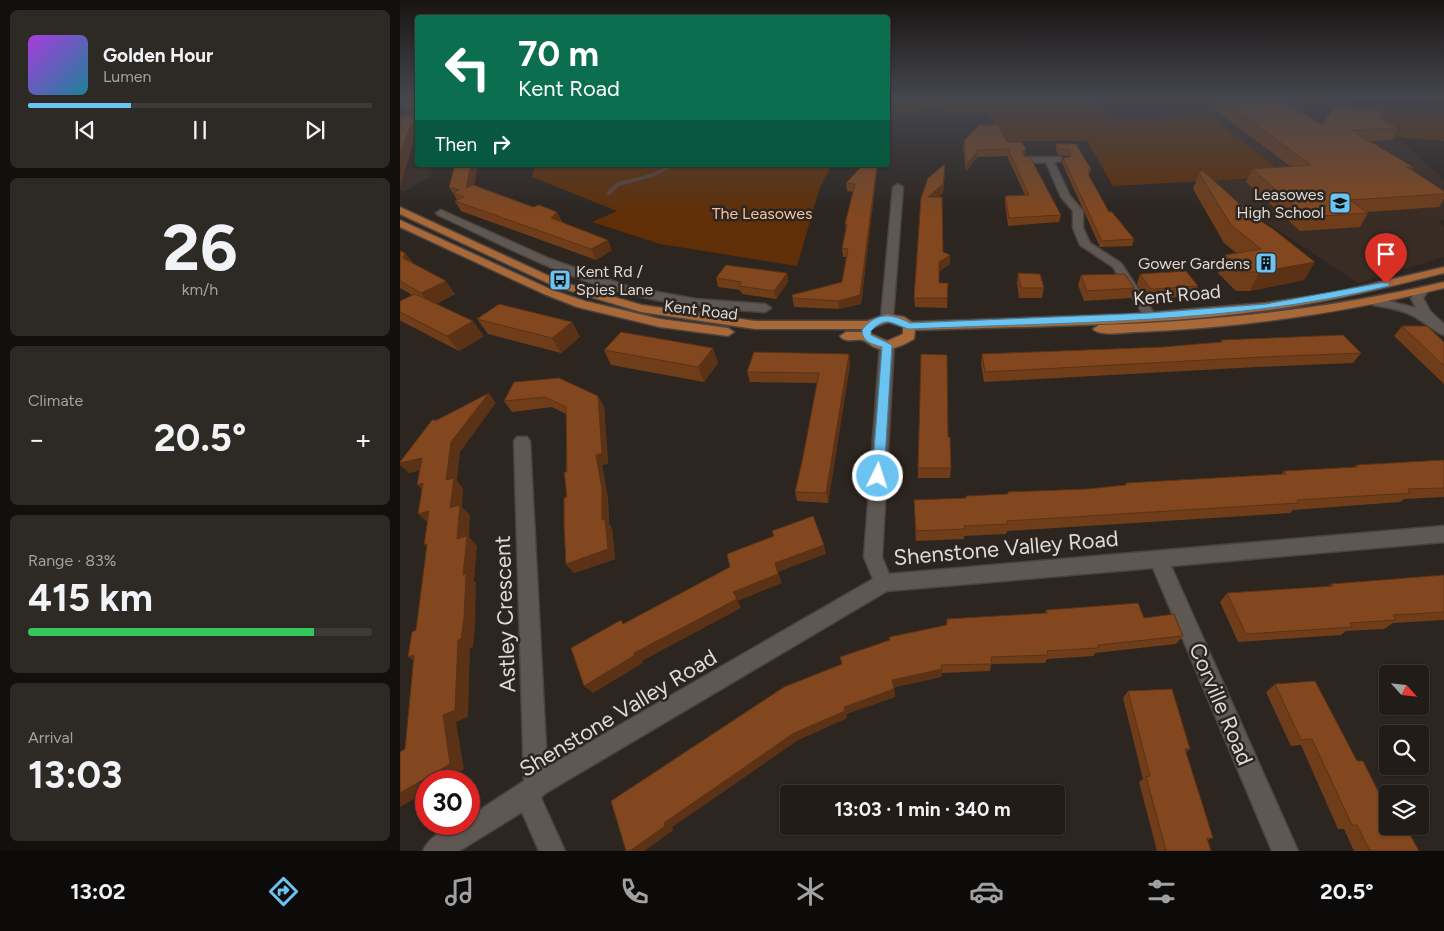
<!DOCTYPE html>
<meta charset="utf-8">
<style>
:root{--surface:#211c18;--page:#2d2925;--text:#f1f3f6;--muted:#a2a1a2;--line:#3e3a37;--accent:#6ac3f1}
body{margin:0;font-family:Figtree,sans-serif;background:var(--page);color:var(--text);height:100vh;display:flex;flex-direction:column;font-size:19px;white-space:nowrap}
*{box-sizing:border-box;margin:0}
p{font-size:16px;color:var(--muted)}
.icon{flex:none;width:28px;height:28px;fill:none;stroke:currentColor;stroke-width:2;stroke-linecap:round;stroke-linejoin:round}
.map{position:relative;flex:1;overflow:hidden}
.panel{display:flex;flex-direction:column;gap:10px;padding:10px;background:#120f0d;width:400px}
.panel>*{flex:none}
.hud{position:absolute;left:15px;top:15px;width:475px;height:152px;border-radius:5px;box-shadow:0 1px 4px #0004,0 0 0 1px var(--line);background:#0b6e4f;color:#fff;overflow:hidden}
.needle{width:32px;rotate:117deg}
.controls{position:absolute;left:979px;top:665px;display:grid;gap:10px}
.controls a{display:grid;place-items:center;width:50px;height:50px;border-radius:5px;background:var(--surface);box-shadow:0 1px 4px #0004,0 0 0 1px var(--line);font-size:25px}
.speed{position:absolute;left:15px;top:770px;display:flex;gap:10px;font-size:25px;font-weight:700;text-align:center}
.speed>*{display:grid;place-content:center;width:65px;height:65px;border-radius:50%;background:var(--surface);box-shadow:0 1px 4px #0004,0 0 0 1px var(--line);line-height:1}
.speed .limit{border:8px solid #d22;background:#fff;color:#111}
.pin{position:absolute;display:grid;place-items:center;width:42px;height:42px;color:#fff;margin:-51px -21px;border-radius:50% 50% 50% 0;rotate:-45deg;box-shadow:0 0 5px #0007}
.pin .icon{rotate:45deg}
.me{position:absolute;width:55px;margin:-28px;rotate:4deg;stroke-linejoin:round;filter:drop-shadow(0 0 4px #0008)}
.turn{display:flex;align-items:center;gap:18px;height:105px;padding:0 20px;font-size:22px}
.turn .icon{width:65px;height:65px;stroke-width:2.5}
.turn b{display:block;font-size:35px;line-height:42px}
.then{display:flex;align-items:center;height:48px;padding:0 20px;background:#0003;gap:10px;font-size:19px}
.big{font-size:38px;font-weight:700;line-height:1.1}
.panel .tile{flex:1;display:flex;flex-direction:column;justify-content:center;gap:8px;min-width:0;padding:0 18px;border-radius:8px;background:var(--page)}
.panel .dial{align-items:center;gap:0}
.dial b{font-size:65px;line-height:1}
.song{display:flex;align-items:center;gap:15px}
.cover{width:60px;height:60px;border-radius:8px;background:linear-gradient(135deg,hsl(280 70% 55%),hsl(190 70% 35%))}
.played{height:5px;border-radius:2px;background:linear-gradient(90deg,var(--accent) 30%,var(--line) 30%)}
.keys{display:flex;justify-content:space-around;direction:ltr}
.heat{display:flex;justify-content:space-between;align-items:center;font-size:28px;direction:ltr}
.charge{height:8px;border-radius:4px;background:linear-gradient(90deg,#34c759 83%,var(--line) 0)}
.trip{position:absolute;left:380px;top:785px;width:285px;height:50px;border-radius:5px;background:var(--surface);box-shadow:0 1px 4px #0004,0 0 0 1px var(--line);font-weight:700;line-height:50px;text-align:center}
.dock{display:flex;height:80px;justify-content:space-around;align-items:center;background:#0d0b0a;color:var(--muted)}
.dock .icon{width:35px;height:35px}
.dock .current{color:var(--accent)}
.dock b{font-size:22px;color:var(--text)}
main{display:flex;flex:1;min-height:0}
.map>svg:first-child{display:block}
.built{fill:#392c24}
.green{fill:#602f07}
.lines{fill:none;stroke-linecap:round;stroke-linejoin:round}
.stream-far1{stroke:#5b4640;stroke-width:3}
.stream{stroke:#5b4640;stroke-width:4}
.minor-casing{stroke:#4a433f;stroke-width:3}
.major-casing{stroke:#4a433f;stroke-width:3}
.minor{fill:#5f5751;fill-rule:evenodd}
.major{fill:#a86838;fill-rule:evenodd}
.wall{fill:#703d1a}
.shaded-wall{fill:#5b3215}
.building{fill:#82471e;stroke:#5b3215}
.route{fill:#6ac3f1;stroke:#457f9d}
.labels{text-anchor:middle;dominant-baseline:central;stroke-width:5;stroke-linejoin:round;paint-order:stroke}
.far-poi-label{font-size:16px;fill:#dfdad7;stroke:#2c2520;text-anchor:end}
.far-park-label{font-size:16px;fill:#f6c1a0;stroke:#2c2520}
.far-street-label{font-size:16px;fill:#dfdad7;stroke:#2c2520}
.street-label{font-size:19px;fill:#dfdad7;stroke:#2c2520}
.near-street-label{font-size:22px;fill:#dfdad7;stroke:#2c2520}
</style>
<main>
<section class="panel">
<div class="tile">
<div class="song"><i class="cover"></i><div><b>Golden Hour</b><p>Lumen</p></div></div>
<div class="played"></div>
<div class="keys"><svg class="icon" aria-label="previous" viewBox="0 0 24 24"><path d="M18 5L8 12l10 7zM5 5v14"/></svg><svg class="icon" aria-label="pause" viewBox="0 0 24 24"><path d="M8 5v14M16 5v14"/></svg><svg class="icon" aria-label="next" viewBox="0 0 24 24"><path d="M6 5l10 7-10 7zM19 5v14"/></svg></div>
</div>
<div class="tile dial"><b>26</b><p>km/h</p></div>
<div class="tile"><p>Climate</p>
<div class="heat"><a>−</a><b class="big">20.5°</b><a>+</a></div>
</div>
<div class="tile"><p>Range · 83%</p><b class="big">415 km</b><div class="charge"></div></div>
<div class="tile"><p>Arrival</p><b class="big">13:03</b></div>
</section>
<div class="map">
<svg width="1044" height="851" viewBox="0 0 1044 851">
<rect width="100%" height="100%" fill="#2c2520"/>
<path class="built" d="M810 97H945L1002 142 1044 180V220L1038 222 1044 227V257L958 283 803 181 713 186 726 138 694 101Z
M34 166 30 177 3 192 0 191V170Z"/>
<path class="green" d="M488 97H690L712 121 809 116 888 176 713 186 687 141H602L588 112 525 110 488 113Z
M959 107 1044 111V141L996 137Z
M135 165H432L420 187 397 266 260 244 192 222 217 211 132 177Z"/>
<g class="lines">
<path class="stream-far1" d="M227 182 253 175 273 165"/>
<path class="stream" d="M209 193 218 184 231 181"/>
<g class="minor-casing">
<path id="minor" d="M661 157V161L654 162 670 196 683 211V228L690 243 721 263 756 316 754 319H746L713 267 680 245 673 228V211L661 197 646 162 627 163 623 160 627 157Z
M498 184 503 187 493 318 487 322 481 318 493 187Z
M41 210 150 259 230 287 296 299 365 304 371 308 365 312C318 309 271 305 225 293 159 276 99 243 38 215L36 213Z
M1022 287 1028 291 1023 298 1030 311 1044 324V335C1036 333 1019 317 1007 313 997 309 984 307 973 305L971 302 977 298 1016 308 1011 298 1018 289Z
M487 341 494 345 482 557 489 574 1044 526V542L771 566 898 851H872L753 568 487 591 144 794 141 798 165 851H139L122 812 59 851H23C30 835 52 824 69 824V817L124 781 114 441 117 437H127L130 441 147 767 473 579 464 557 480 345Z"/>
</g>
<g class="major-casing">
<path id="major" d="M0 207 162 282 242 305 355 321H467L487 314 504 317 512 322 732 314 865 303 933 293 1044 267V273C993 286 941 299 889 307 766 326 639 326 515 330L514 339C502 346 486 354 472 346 469 344 466 341 462 340 454 339 445 343 440 336L446 332H467L487 341 503 334V327L488 322 469 329H355L241 312 154 286 0 214Z
M0 220 152 290 185 301 260 319 328 328 334 332 328 336 260 327 177 307 144 294 0 227Z
M1044 282V288C943 313 841 328 737 332 726 332 700 337 693 329L699 325C816 321 930 309 1044 282Z"/>
</g>
<use href="#minor" class="minor"/>
<use href="#major" class="major"/>
</g>
<path class="wall" d="M819 98 922 125 943 108 980 118 998 128 992 140 970 141 1013 167 1011 170 1044 191V199L1039 207 967 212 968 213 960 227 900 231 846 182 852 169 890 166 815 110Z
M564 141 607 142 625 156H624L661 215 659 222 608 226 605 204V196L625 195 607 156 578 157 566 171 563 148Z
M656 144H676L691 169 689 176 709 212 734 239 732 246 700 247 662 163 663 158 669 157V156L658 155 656 150Z
M468 165H477V170L461 304 439 309 394 307 392 295 442 282 446 257H443L442 248 446 230 445 224 453 192 447 191 446 183Z
M545 172 543 193 538 197 543 252 550 264 539 271V283H548L547 308 515 307 514 298 521 198Z
M799 173 904 280 850 291H836L818 273 825 255 836 253 824 243 793 189Z
M74 185 133 207 157 212 162 222 212 250 196 260 61 211 55 201 57 200 49 187Z
M0 251 5 253 13 263 55 294 36 304 84 336 59 351 1 321 0 320V301L12 295 0 288Z
M387 273 388 282 376 299 342 294 340 290 318 287 316 278Z
M618 273 644 288 642 298H619L617 283Z
M740 274 798 286 794 296 750 299 746 298 737 284Z
M681 275 734 288 731 298 684 301 678 285Z
M77 319 172 322 180 337 161 353 88 334Z
M1002 326 1044 342V384L994 336Z
M821 340 961 353 953 363 857 367 584 382 581 364 582 354 763 347 821 342Z
M204 350 318 363 304 382 211 365Z
M449 354 450 365 428 503 397 501 395 492 402 462 417 383 350 382 347 372Z
M114 382 204 406 208 463 202 465 208 499 209 524 212 528 215 559 174 573 166 564V414L152 407 112 412 104 401Z
M548 437 551 468 550 478H518V468Z
M1044 460V497L1004 499 1000 502 893 510 890 513 607 531 606 534 564 536V539L516 541 514 510 566 498 607 494 608 492 687 489 725 485 726 483 882 474 884 471 954 467 956 465Z
M1044 575V620L993 623 984 629 946 631 941 635 838 642 820 602 827 593 928 587 931 584Z
M646 610 744 618 783 636 776 644 695 653 694 656 647 659 645 663 591 664 590 671 542 673 541 677 494 687 495 697 446 714 447 718 398 740 272 827 273 830 244 851 442 664 546 625 547 619 645 613Z
M875 684 957 761 997 830 1019 851H954L944 829H938L901 745 891 746 866 692Z
M728 691 790 749 786 752 813 838 807 840 811 851H757L739 782 743 779 723 698Z"/>
<path class="shaded-wall" d="M14 108 18 109V131L12 146 0 187V156L8 118 3 109Z
M626 149 625 156 622 158 623 151Z
M578 150V157L566 171 567 164Z
M545 164 543 193 528 206V197Z
M71 165H78L72 197 66 188Z
M477 165V170L461 304 439 309 438 301Z
M157 212 162 222 151 218Z
M208 240 212 250 196 260 191 249Z
M5 253 15 266 3 258Z
M550 255V264L539 272V262Z
M915 262 904 280 850 291 859 272Z
M387 273 388 282 376 299 374 291Z
M46 281 55 294 31 306 21 293Z
M73 321 84 336 59 351 47 336Z
M172 322 180 337 161 353 152 338Z
M313 348 318 363 304 382 298 367Z
M449 354 450 365 428 503 426 493Z
M89 393 96 403 60 452 57 481 63 488 62 507 70 515 69 537 77 546 74 581 76 583 75 627 73 647 70 648 68 717 56 722 64 769 44 781H26V792L0 807V793L43 715 58 640 63 575 57 539 50 508 46 480 51 442Z
M198 396 204 406 208 463 202 465 208 499 209 524 212 528 215 559 174 573 166 564 202 520 196 455Z
M22 458 32 468 9 473 0 465V463Z
M23 483 28 495 17 485Z
M29 511V524L18 514Z
M424 545 426 554 378 572 382 583 338 601 341 608 242 661 243 663 193 693 184 686 234 653 333 592 375 563Z
M14 655 21 665 8 657Z
M542 669 541 677 492 688V680Z
M494 689 495 697 446 714 447 718 398 740 272 827 273 830 244 851H230L264 823 394 733 444 707Z"/>
<path class="building" d="M6 97H18V109L6 137 0 156V120L1 117 15 113 14 108 3 109Z
M841 97H876L922 125 936 104 943 108 973 109 982 114 979 118 998 128 951 130 1013 167H1007L1044 191V194L950 200 968 213 907 217 852 169 911 165 819 98Z
M579 125H598L607 142H622L626 149 623 151 624 156 630 157 661 215 609 218 605 196 629 195 608 149 578 150 567 164 564 141Z
M656 144H676L691 169H688L690 174H688L709 212H712L734 239 702 241 663 158 670 157V150L659 149Z
M545 164 543 184 528 197H542L543 252 550 255 539 262V283H548L547 298H514L521 198 528 178Z
M55 165H71L66 188 73 185 133 207 139 205 157 212 151 218 208 240 191 249 55 201 64 197 53 193 59 190 49 187Z
M468 165H477L460 295 438 301 393 298 392 295 442 282 448 249 442 248 447 224H445L455 184 446 183 462 166Z
M802 170 853 216 873 229 915 262 859 272H844L825 255 861 249 831 225 799 173Z
M0 251 5 253 3 258 46 281 21 293 0 281Z
M326 265 387 273 374 291 339 286 342 282 316 278Z
M786 271 798 286 753 289 750 288 740 274Z
M618 273 640 274 644 288H621Z
M725 274 734 288 687 291 681 275Z
M15 294 73 321 47 336 0 312V301Z
M99 304 172 322 152 338 77 319Z
M1002 326H1027L1044 342V366Z
M221 332 313 348 298 367 204 350Z
M943 335 961 353 862 357 585 372 582 354 763 347 822 342 821 340Z
M354 352 449 354 426 493 395 492 402 462 419 373 347 372Z
M521 354 547 355 548 437H550L551 468H518Z
M159 378 198 396 202 453 196 455 202 489V520L205 519 208 549 166 564 164 526V498L167 497 164 472H167L166 407 145 397 104 401 114 382Z
M89 393 51 442 46 480 54 478 50 508 60 505 57 539 67 536 63 575 66 574 64 618 61 639 58 640 55 710 43 715 50 764 0 793V752L5 749 14 655 8 657 12 632 16 630 27 544 24 545 29 511 18 514 23 483 17 485 22 458 0 463V462L32 420H37Z
M1044 460V488L1008 489 1010 493 897 500 898 503 607 521 608 524 564 526 565 529 516 531 514 500 566 498V496L608 494V492L687 489 726 485V483L886 474 884 471 958 467 956 465Z
M413 516 424 545 375 563 378 574 333 592 337 599 234 653 235 655 184 686 171 648 221 620 223 624 330 567 327 554 374 536 372 531Z
M1044 575V612L993 615 996 620 950 623 952 627 846 634 827 593 933 586 931 584Z
M738 603 744 618 774 614 783 636 698 645V648L647 651 648 655 591 657 592 664 541 665 542 669 492 680 494 689 444 707 445 711 394 733 264 823 265 826 230 851H226L211 801 384 687 442 664 440 657 490 640 489 637 547 625V619L647 613 646 610Z
M915 681 957 761H963L988 811V826H995L997 830 1007 829 1019 851H970L957 825H952L912 739 901 740 875 684Z
M772 689 790 749H785L813 838H807L811 851H763L766 850 746 777 750 776 728 691Z"/>
<linearGradient id="sky" x2="0" y2="1"><stop stop-color="#181412"/><stop offset="0.45" stop-color="#45464e"/><stop offset="1" stop-color="#45464e" stop-opacity="0"/></linearGradient>
<rect width="1044" height="216" fill="url(#sky)"/>
<path class="route" d="M986 282H989V286C832 324 669 322 509 329 491 324 487 315 471 331V335L492 345 484 476 478 480 472 476 482 347C472 344 462 342 462 330 476 312 491 313 510 323L750 313 866 304Z"/>
<defs>
<g id="school-square" transform="scale(1.125)"><rect x="-9" y="-9" width="18" height="18" rx="4" fill="#6ac3f1" stroke="#2c2520"/><path d="M0-5L7-2L0 1L-7-2ZM-4 1L0 2.5L4 1V4Q0 6-4 4Z" fill="#111"/></g>
<g id="building-square" transform="scale(1.125)"><rect x="-9" y="-9" width="18" height="18" rx="4" fill="#6ac3f1" stroke="#2c2520"/><path d="M-4-6H4V6H1V3H-1V6H-4ZM-2.5-4.3h1.7v1.8h-1.7ZM.8-4.3h1.7v1.8H.8ZM-2.5-1h1.7V.8h-1.7ZM.8-1h1.7V.8H.8Z" fill="#111"/></g>
<g id="bus-square" transform="scale(1.125)"><rect x="-9" y="-9" width="18" height="18" rx="4" fill="#6ac3f1" stroke="#2c2520"/><path d="M-5-6H5V4H4V6H2V4H-2V6H-4V4H-5ZM-3.5-4V0h7V-4ZM-3.5 1.2v1.5H-2V1.2ZM2 1.2v1.5H3.5V1.2Z" fill="#111"/></g>
</defs>
<g fill-rule="evenodd">
<use href="#school-square" x="940" y="203"/>
<use href="#building-square" x="866" y="263"/>
<use href="#bus-square" x="160" y="280"/>
</g>
<g class="labels">
<g class="far-poi-label">
<text x="924" y="194">Leasowes<tspan x="924" dy="18">High School</tspan></text>
<text x="850" y="263">Gower Gardens</text>
<text x="176" y="271" text-anchor="start">Kent Rd /<tspan x="176" dy="18">Spies Lane</tspan></text>
</g>
<g class="far-park-label">
<text x="362" y="213">The Leasowes</text>
</g>
<g class="far-street-label">
<text transform="translate(301 310) rotate(7)">Kent Road</text>
</g>
<g class="street-label">
<text transform="translate(777 295) rotate(-5)">Kent Road</text>
</g>
<g class="near-street-label">
<text transform="translate(606 548) rotate(-5)">Shenstone Valley Road</text>
<text transform="translate(105 614) rotate(-92)">Astley Crescent</text>
<text transform="translate(821 704) rotate(67)">Corville Road</text>
<text transform="translate(218 713) rotate(-31)">Shenstone Valley Road</text>
</g>
</g>
</svg>
<div class="controls">
<a><svg class="needle" viewBox="-14 -14 28 28"><path d="M0-13l5 13h-10z" fill="#e53935"/><path d="M0 13l5-13h-10z" fill="#a2a1a2"/></svg></a>
<a><svg class="icon" aria-label="search" viewBox="0 0 24 24"><circle cx="10" cy="10" r="6"/><path d="M15 15l6 6"/></svg></a>
<a><svg class="icon" aria-label="layers" viewBox="0 0 24 24"><path d="M12 4l9 5-9 5-9-5zM3 14l9 5 9-5"/></svg></a>
</div>
<div class="speed"><div class="limit">30</div></div>
<div class="pin" style="left:986px;top:284px;background:#d93025"><svg class="icon" aria-label="arrive" viewBox="0 0 24 24"><path d="M6 21V4h12l-3 4 3 4H6"/></svg></div>
<svg class="me" style="left:478px;top:476px" viewBox="-20 -20 40 40"><circle r="17" fill="#6ac3f1" stroke="#fff" stroke-width="3"/><path d="M0-11L8 9 0 5-8 9z" fill="#fff"/></svg>
<div class="trip">13:03 · 1 min · 340 m</div>
<div class="hud">
<div class="turn"><svg class="icon" aria-label="left" viewBox="0 0 24 24"><path d="M17 20v-9H6M10 6l-5 5 5 5"/></svg><div><b>70 m</b>Kent Road</div></div>
<div class="then">Then<svg class="icon" aria-label="right" viewBox="0 0 24 24"><path d="M7 20v-9h11M14 6l5 5-5 5"/></svg></div>
</div>
</div>
</main>
<nav class="dock">
<b>13:02</b>
<svg class="icon current" aria-label="directions" viewBox="0 0 24 24"><path d="M12 3l9 9-9 9-9-9zM9 14v-3h6M13 9l2 2-2 2"/></svg>
<svg class="icon" aria-label="music" viewBox="0 0 24 24"><path d="M9 18V5l10-2v13"/><circle cx="6" cy="18" r="3"/><circle cx="16" cy="16" r="3"/></svg>
<svg class="icon" aria-label="phone" viewBox="0 0 24 24"><path d="M5 4h4l2 5-3 2q2 4 5 5l2-3 5 2v4C11 20 4 13 5 4z"/></svg>
<svg class="icon" aria-label="climate" viewBox="0 0 24 24"><path d="M12 3v18M4 7l16 10M4 17L20 7"/></svg>
<svg class="icon" aria-label="car" viewBox="0 0 24 24"><path d="M5 17H2v-5l4-1 3-4h7l3 4 3 1v5h-3M9 17h6M6 11h13"/><circle cx="7" cy="17" r="2"/><circle cx="17" cy="17" r="2"/></svg>
<svg class="icon" aria-label="filters" viewBox="0 0 24 24"><path d="M4 7h16M4 17h16"/><circle cx="9" cy="7" r="2"/><circle cx="15" cy="17" r="2"/></svg>
<b>20.5°</b>
</nav>
